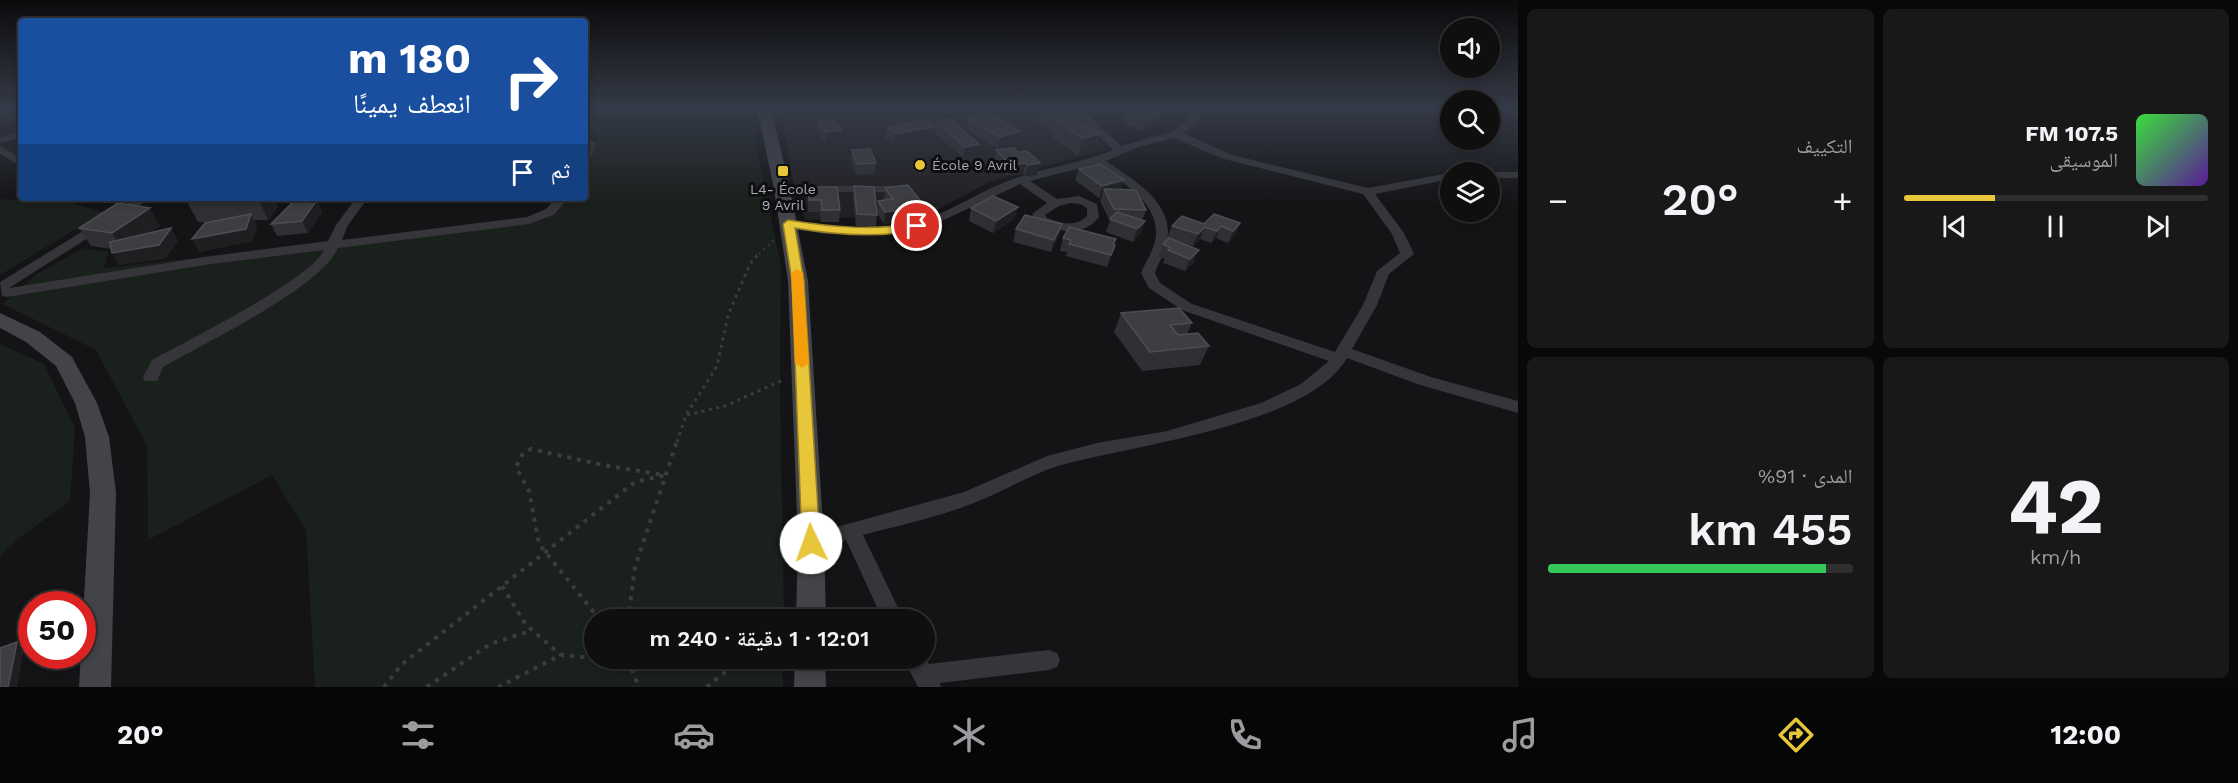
<!DOCTYPE html>
<html lang="ar">
<meta charset="utf-8">
<style>
:root{--surface:#0f0f10;--page:#181819;--text:#f1f3f6;--muted:#9b9c9f;--line:#2f2f30;--accent:#e8c63a}
body{margin:0;font-family:"Work Sans","Noto Naskh Arabic",sans-serif;background:var(--page);color:var(--text);direction:rtl;height:100vh;display:flex;flex-direction:column;font-size:22px;white-space:nowrap}
*{box-sizing:border-box;margin:0}
p{font-size:20px;color:var(--muted)}
.icon{flex:none;width:33px;height:33px;fill:none;stroke:currentColor;stroke-width:2;stroke-linecap:round;stroke-linejoin:round}
.map{position:relative;flex:1;overflow:hidden;direction:ltr}
.sheet{display:flex;flex-direction:column;gap:9px;padding:9px;background:#080809;width:720px}
.sheet>*{flex:none}
.banner{position:absolute;left:18px;top:18px;width:570px;height:183px;border-radius:6px;box-shadow:0 3px 9px #0003,0 0 0 2px var(--line);direction:rtl;background:#1a4fa0;color:#fff;overflow:hidden}
.fabs{position:absolute;left:1440px;top:18px;display:grid;gap:12px}
.fabs a{display:grid;place-items:center;width:60px;height:60px;border-radius:50%;background:var(--surface);box-shadow:0 3px 9px #0003,0 0 0 2px var(--line);font-size:30px}
.speed{position:absolute;left:18px;top:591px;display:flex;gap:12px;font-size:30px;font-weight:700;text-align:center}
.speed>*{display:grid;place-content:center;width:78px;height:78px;border-radius:50%;background:var(--surface);box-shadow:0 3px 9px #0003,0 0 0 2px var(--line);line-height:1}
.speed .limit{border:9px solid #d22;background:#fff;color:#111}
.pin{position:absolute;display:grid;place-items:center;width:51px;height:51px;color:#fff;margin:-26px;border:3px solid #fff;border-radius:50%;box-shadow:0 2px 6px #0007}
.me{position:absolute;width:66px;margin:-33px;rotate:357deg;stroke-linejoin:round;filter:drop-shadow(0 0 4px #0008)}
.turn{display:flex;align-items:center;gap:21px;height:126px;padding:0 18px;font-size:27px}
.turn .icon{width:78px;height:78px;stroke-width:2.5}
.turn b{display:block;font-size:42px;line-height:51px}
.then{display:flex;align-items:center;height:57px;padding:0 18px;background:#0003;gap:12px;font-size:22px}
.big{font-size:45px;font-weight:600;line-height:1.1}
.sheet .widget{flex:1;display:flex;flex-direction:column;justify-content:center;gap:9px;min-width:0;padding:0 21px;border-radius:9px;background:var(--page)}
.sheet .dial{align-items:center;gap:0}
.dial b{font-size:78px;line-height:1}
.song{display:flex;align-items:center;gap:18px}
.cover{width:72px;height:72px;border-radius:9px;background:linear-gradient(135deg,hsl(120 70% 55%),hsl(270 70% 35%))}
.played{height:6px;border-radius:3px;background:linear-gradient(90deg,var(--accent) 30%,var(--line) 30%)}
.keys{display:flex;justify-content:space-around;direction:ltr}
.heat{display:flex;justify-content:space-between;align-items:center;font-size:33px;direction:ltr}
.charge{height:9px;border-radius:4px;background:linear-gradient(90deg,#34c759 91%,var(--line) 0)}
.sheet .tiles{flex:1;display:grid;gap:9px;grid-template-columns:repeat(2,1fr)}
.trip{position:absolute;left:584px;top:609px;width:351px;height:60px;border-radius:30px;background:var(--surface);box-shadow:0 3px 9px #0003,0 0 0 2px var(--line);font-weight:600;line-height:60px;text-align:center;direction:rtl}
.tabs{display:flex;height:96px;justify-content:space-around;align-items:center;background:#060606;color:var(--muted)}
.tabs .icon{width:42px;height:42px}
.tabs .on{color:var(--accent)}
.tabs b{font-size:27px;color:var(--text)}
main{display:flex;flex:1;min-height:0}
.map>svg:first-child{display:block}
.built{fill:#212023}
.green{fill:#1a201c}
.lines{fill:none;stroke-linecap:round;stroke-linejoin:round}
.path-far2{stroke:#3b3c41;stroke-width:2;stroke-dasharray:2 4;stroke-linecap:butt}
.path-far1{stroke:#3b3c41;stroke-width:3;stroke-dasharray:3 4.5;stroke-linecap:butt}
.path{stroke:#3b3c41;stroke-width:4;stroke-dasharray:4 6;stroke-linecap:butt}
.lane{stroke:#35353a;stroke-width:6}
.street{fill:#35353a;fill-rule:evenodd}
.secondary{fill:#43444a;fill-rule:evenodd}
.wall{fill:#303034}
.shaded-wall{fill:#1f1f22}
.building{fill:#3d3d42;stroke:#4d4e54;stroke-width:1.5}
.route{fill:#e8c63a;stroke:#978126;stroke-width:1.5}
.slow{fill:#f59e0b}
.poi-dot{fill:#e8c63a;stroke:#0f0f11;stroke-width:2}
.labels{text-anchor:middle;dominant-baseline:central;stroke-width:6;stroke-linejoin:round;paint-order:stroke}
.far-poi-label{font-size:14px;fill:#a7a9b5;stroke:#0f0f11;text-anchor:start}
</style>
<main>
<section class="sheet">
<div class="tiles">
<div class="widget">
<div class="song"><i class="cover"></i><div><b>107.5 FM</b><p>الموسيقى</p></div></div>
<div class="played"></div>
<div class="keys"><svg class="icon" aria-label="previous" viewBox="0 0 24 24"><path d="M18 5L8 12l10 7zM5 5v14"/></svg><svg class="icon" aria-label="pause" viewBox="0 0 24 24"><path d="M8 5v14M16 5v14"/></svg><svg class="icon" aria-label="next" viewBox="0 0 24 24"><path d="M6 5l10 7-10 7zM19 5v14"/></svg></div>
</div>
<div class="widget"><p>التكييف</p>
<div class="heat"><a>−</a><b class="big">20°</b><a>+</a></div>
</div>
<div class="widget dial"><b>42</b><p>km/h</p></div>
<div class="widget"><p>المدى · 91%</p><b class="big">455 km</b><div class="charge"></div></div>
</div>
</section>
<div class="map">
<svg width="1518" height="687" viewBox="0 0 1518 687">
<rect width="100%" height="100%" fill="#141416"/>
<path class="built" d="M780 108H1067L1108 149 991 181 931 213 805 220 793 181Z"/>
<path class="green" d="M585 108H752L756 144 781 266 780 385 784 619 594 620V658L782 659 783 687H315L306 530 272 475 148 540 147 446 96 350 3 304 38 273 84 248 108 252 104 268 544 220 570 198H585V167L599 136 585 135Z
M0 199 71 203 104 212 0 275Z
M0 344 44 364 75 428 70 501 19 538 0 556Z"/>
<g class="lines">
<path class="path-far2" d="M759 254 774 240"/>
<path class="path-far1" d="M687 415 725 406 785 379
M677 442 686 415 717 366 728 315 750 264 760 252"/>
<path class="path" d="M502 586 526 625 561 655
M600 620 539 544 529 491 516 467 522 455 531 449 603 465 664 475
M628 620 635 567 677 441
M594 658 628 660
M628 660 639 687
M384 687 401 665 635 482 666 475
M427 687 490 644 530 631
M498 687 561 655 594 658
M707 687 742 658"/>
<path class="lane" d="M782 189H817
M829 189H892"/>
<path class="street" d="M1070 108H1081L1121 146 1171 132 1187 121 1193 108H1203L1195 125 1183 133 1232 155 1368 188 1450 173V179L1375 194 1404 233 1414 254 1389 274 1377 305 1352 349 1431 377 1518 401V413L1420 385 1347 358C1308 427 1127 445 1055 467 1028 476 1002 492 976 502 940 517 900 525 863 535L904 620H883L846 540 811 550 804 548 801 542 804 536 964 492 1047 456 1097 443 1167 431 1261 403 1301 384 1329 361 1182 310 1149 288 1141 273C1145 263 1152 253 1155 242 1163 204 1123 183 1096 164L1030 181 1057 199 1079 196 1097 204 1099 217C1083 238 1059 231 1038 224L1032 214 1047 203 1020 184 929 227 894 234H825L788 228 782 224 788 220C830 227 878 233 920 221 951 212 983 189 1016 178 1048 167 1081 163 1113 150ZM1174 138 1224 159 1363 194 1392 234 1400 253 1377 271 1363 305 1335 352 1192 304 1160 283 1155 273C1158 263 1166 253 1167 242 1175 203 1134 180 1106 161L1138 147ZM1070 203 1080 204 1087 208V216C1075 228 1061 223 1047 218L1045 215 1059 206Z
M21 131V137L0 143V137Z
M585 136 596 143 591 158 585 161Z
M0 146 21 158V166L0 154Z
M1486 172H1518V178H1490V172Z
M137 198H151L9 288 211 256 328 241 336 225 356 198H368L348 225 342 240 527 217 546 209 556 198H568L554 215 529 224 338 248C321 287 204 344 163 367L157 381H145L143 377 152 360C186 341 310 280 324 250L211 264 7 297 2 296 0 282Z
M267 198H331L325 202H273Z
M1049 650 1057 653 1060 660 1057 667 1049 670 940 683 941 687H918L903 658H924V655L929 664Z"/>
<path class="secondary" d="M757 108H771L790 189 808 281 824 542 826 620H796L798 542 788 281 774 189Z
M0 313 40 332 72 357 97 403 109 437 116 493 111 687H79L90 493 85 437 75 403 56 366 26 342 0 328Z
M795 658H825L826 687H794Z"/>
</g>
<path class="wall" d="M1025 108H1069L1083 116 1081 123 1100 134 1095 151 1078 155 1053 139V136L1049 133 1050 130 1035 121 1036 115Z
M1163 110 1157 124 1142 131 1123 123 1126 112Z
M968 119 1020 131 1018 142 998 149 966 130Z
M936 121 977 156 963 158 935 133 934 137 894 145 885 138 887 127 935 125Z
M818 122 842 130V141L826 143 817 133Z
M1014 148 1037 175 1025 176 1023 174 1008 176 994 162 996 150Z
M852 150 876 163 874 174 856 175 851 161Z
M1079 169 1124 180 1121 190 1146 210 1142 221H1145L1140 234 1133 242 1106 232 1110 221 1100 201 1102 197 1099 198 1075 180Z
M854 186 877 213 878 201H884L885 188 923 204 921 216 915 217 914 220 884 224 877 213 876 227 856 226 853 198Z
M808 187 840 210 839 222H821L820 212H808Z
M185 198H274L278 207 268 220H254L257 226 252 241 199 252 210 222H198Z
M317 200 322 212 308 233 277 236 271 224Z
M971 208 1015 219 993 233 969 221Z
M1240 223 1235 235 1228 243 1216 238 1211 243 1200 239 1193 246 1177 241 1194 262 1185 271 1163 263 1165 259 1158 257 1163 244 1169 239 1167 238 1172 226Z
M1062 224 1058 237 1051 252 1013 242 1016 229Z
M160 226 150 233 171 228 178 241 166 258 119 265 111 249 91 246 79 228Z
M1063 238 1115 245 1107 267 1066 256 1067 252 1060 251Z
M1121 313 1192 323 1187 334 1209 346 1200 365 1142 371 1114 332Z"/>
<path class="shaded-wall" d="M4 108 9 113 14 123 0 127V114Z
M1163 110 1157 124 1142 131 1146 120Z
M1083 116 1078 133 1074 118Z
M936 126 934 137 894 145 895 134Z
M842 130V141L826 143V132Z
M1020 131 1018 142 998 149 1000 137Z
M1100 134 1095 151 1078 155 1083 138Z
M979 144 977 156 963 158 965 147Z
M1026 163 1023 174 1008 176 1010 165Z
M1040 163 1037 175 1025 176 1028 165Z
M1124 180 1121 192 1104 189 1102 197 1099 198 1102 186Z
M258 198H274L278 207 268 220Z
M317 200 322 212 308 233 302 221Z
M923 204 921 216 915 217 914 220 884 224 885 212 914 205Z
M1018 207 1015 219 993 233 996 221Z
M150 208 160 226 124 251 171 228 178 241 166 258 119 265 112 253 123 251 112 233Z
M251 214 257 226 252 241 199 252 192 239Z
M1145 221 1140 234 1133 242 1137 229Z
M1240 223 1235 235 1228 243 1233 231Z
M1062 224 1058 237 1051 252 1054 240Z
M1221 226 1216 238 1211 243 1217 231Z
M1205 227 1200 239 1193 246 1198 234Z
M1199 250 1194 262 1185 271 1190 259Z
M17 642 24 649 17 687H8Z"/>
<path class="building" d="M0 108H4L7 112 0 114Z
M1043 108H1069L1083 116 1074 118 1100 134 1083 138 1057 122 1060 121 1053 117 1057 116Z
M1136 108H1158L1163 110 1158 112 1161 113 1146 120 1126 112Z
M987 113 1020 131 1000 137 968 119Z
M927 119 936 126 895 134 887 127Z
M950 119 979 144 965 147 936 121Z
M834 120 842 130 826 132 818 122Z
M1014 148 1018 152 1027 151 1040 163 1028 165 1026 163 1010 165 996 150Z
M870 149 876 163 857 164 852 150Z
M1100 164 1124 180 1102 186 1079 169Z
M908 185 923 204 914 205 916 208 885 212 878 201 893 199 885 188Z
M854 186 874 187 877 215 857 214Z
M808 187H837L840 210H822L821 200H809Z
M1104 189 1136 190 1146 210 1114 209Z
M993 196 1018 207 996 221 971 208Z
M317 200 302 221 271 224 294 201Z
M118 203 150 208 112 233 79 228Z
M1117 212 1145 221 1137 229 1110 219Z
M251 214 246 229 192 239 205 223Z
M1214 214 1240 223 1233 231 1221 226 1217 231 1205 227 1198 234 1172 226 1182 216 1204 224Z
M1025 215 1062 224 1054 240 1016 229Z
M1069 227 1116 239 1113 244 1115 245 1111 255 1069 244 1071 240 1063 238Z
M171 228 159 245 112 253 110 242Z
M1169 238 1199 250 1190 259 1168 250 1171 248 1163 244Z
M1179 308 1192 323 1170 325 1178 335 1198 333 1209 346 1150 352 1121 313Z
M17 642 8 687H0V648Z"/>
<linearGradient id="sky" x2="0" y2="1"><stop stop-color="#0b0b0c"/><stop offset="0.53" stop-color="#343a47"/><stop offset="1" stop-color="#343a47" stop-opacity="0"/></linearGradient>
<rect width="1518" height="204" fill="url(#sky)"/>
<path class="route" d="M788 220C831 227 874 231 917 223L922 226 921 229C880 239 836 235 795 228L804 281 820 543 817 548 811 550 805 548 802 543 792 281 783 224Z"/>
<path class="slow" d="M797 269 803 273 809 363 802 368 795 363 791 273Z"/>
<g class="poi-dot">
<circle cx="920" cy="165" r="6"/>
<rect x="777" y="165" width="12" height="12" rx="3"/>
</g>
<g class="labels">
<g class="far-poi-label">
<text x="932" y="165">École 9 Avril</text>
<text x="783" y="189" text-anchor="middle">L4- École<tspan x="783" dy="16">9 Avril</tspan></text>
</g>
</g>
</svg>
<div class="fabs">
<a><svg class="icon" aria-label="sound" viewBox="0 0 24 24"><path d="M4 9h4l5-4v14l-5-4H4zM17 9q2 3 0 6"/></svg></a>
<a><svg class="icon" aria-label="search" viewBox="0 0 24 24"><circle cx="10" cy="10" r="6"/><path d="M15 15l6 6"/></svg></a>
<a><svg class="icon" aria-label="layers" viewBox="0 0 24 24"><path d="M12 4l9 5-9 5-9-5zM3 14l9 5 9-5"/></svg></a>
</div>
<div class="speed"><div class="limit">50</div></div>
<div class="pin" style="left:917px;top:226px;background:#d93025"><svg class="icon" aria-label="arrive" viewBox="0 0 24 24"><path d="M6 21V4h12l-3 4 3 4H6"/></svg></div>
<svg class="me" style="left:811px;top:543px" viewBox="-20 -20 40 40"><circle r="19" fill="#fff"/><path d="M0-13L10 11 0 6-10 11z" fill="#e8c63a"/></svg>
<div class="trip">12:01 · 1 دقيقة · 240 m</div>
<div class="banner">
<div class="turn"><svg class="icon" aria-label="right" viewBox="0 0 24 24"><path d="M7 20v-9h11M14 6l5 5-5 5"/></svg><div><b>180 m</b>انعطف يمينًا</div></div>
<div class="then">ثم<svg class="icon" aria-label="arrive" viewBox="0 0 24 24"><path d="M6 21V4h12l-3 4 3 4H6"/></svg></div>
</div>
</div>
</main>
<nav class="tabs">
<b>12:00</b>
<svg class="icon on" aria-label="directions" viewBox="0 0 24 24"><path d="M12 3l9 9-9 9-9-9zM9 14v-3h6M13 9l2 2-2 2"/></svg>
<svg class="icon" aria-label="music" viewBox="0 0 24 24"><path d="M9 18V5l10-2v13"/><circle cx="6" cy="18" r="3"/><circle cx="16" cy="16" r="3"/></svg>
<svg class="icon" aria-label="phone" viewBox="0 0 24 24"><path d="M5 4h4l2 5-3 2q2 4 5 5l2-3 5 2v4C11 20 4 13 5 4z"/></svg>
<svg class="icon" aria-label="climate" viewBox="0 0 24 24"><path d="M12 3v18M4 7l16 10M4 17L20 7"/></svg>
<svg class="icon" aria-label="car" viewBox="0 0 24 24"><path d="M5 17H2v-5l4-1 3-4h7l3 4 3 1v5h-3M9 17h6M6 11h13"/><circle cx="7" cy="17" r="2"/><circle cx="17" cy="17" r="2"/></svg>
<svg class="icon" aria-label="filters" viewBox="0 0 24 24"><path d="M4 7h16M4 17h16"/><circle cx="9" cy="7" r="2"/><circle cx="15" cy="17" r="2"/></svg>
<b>20°</b>
</nav>
